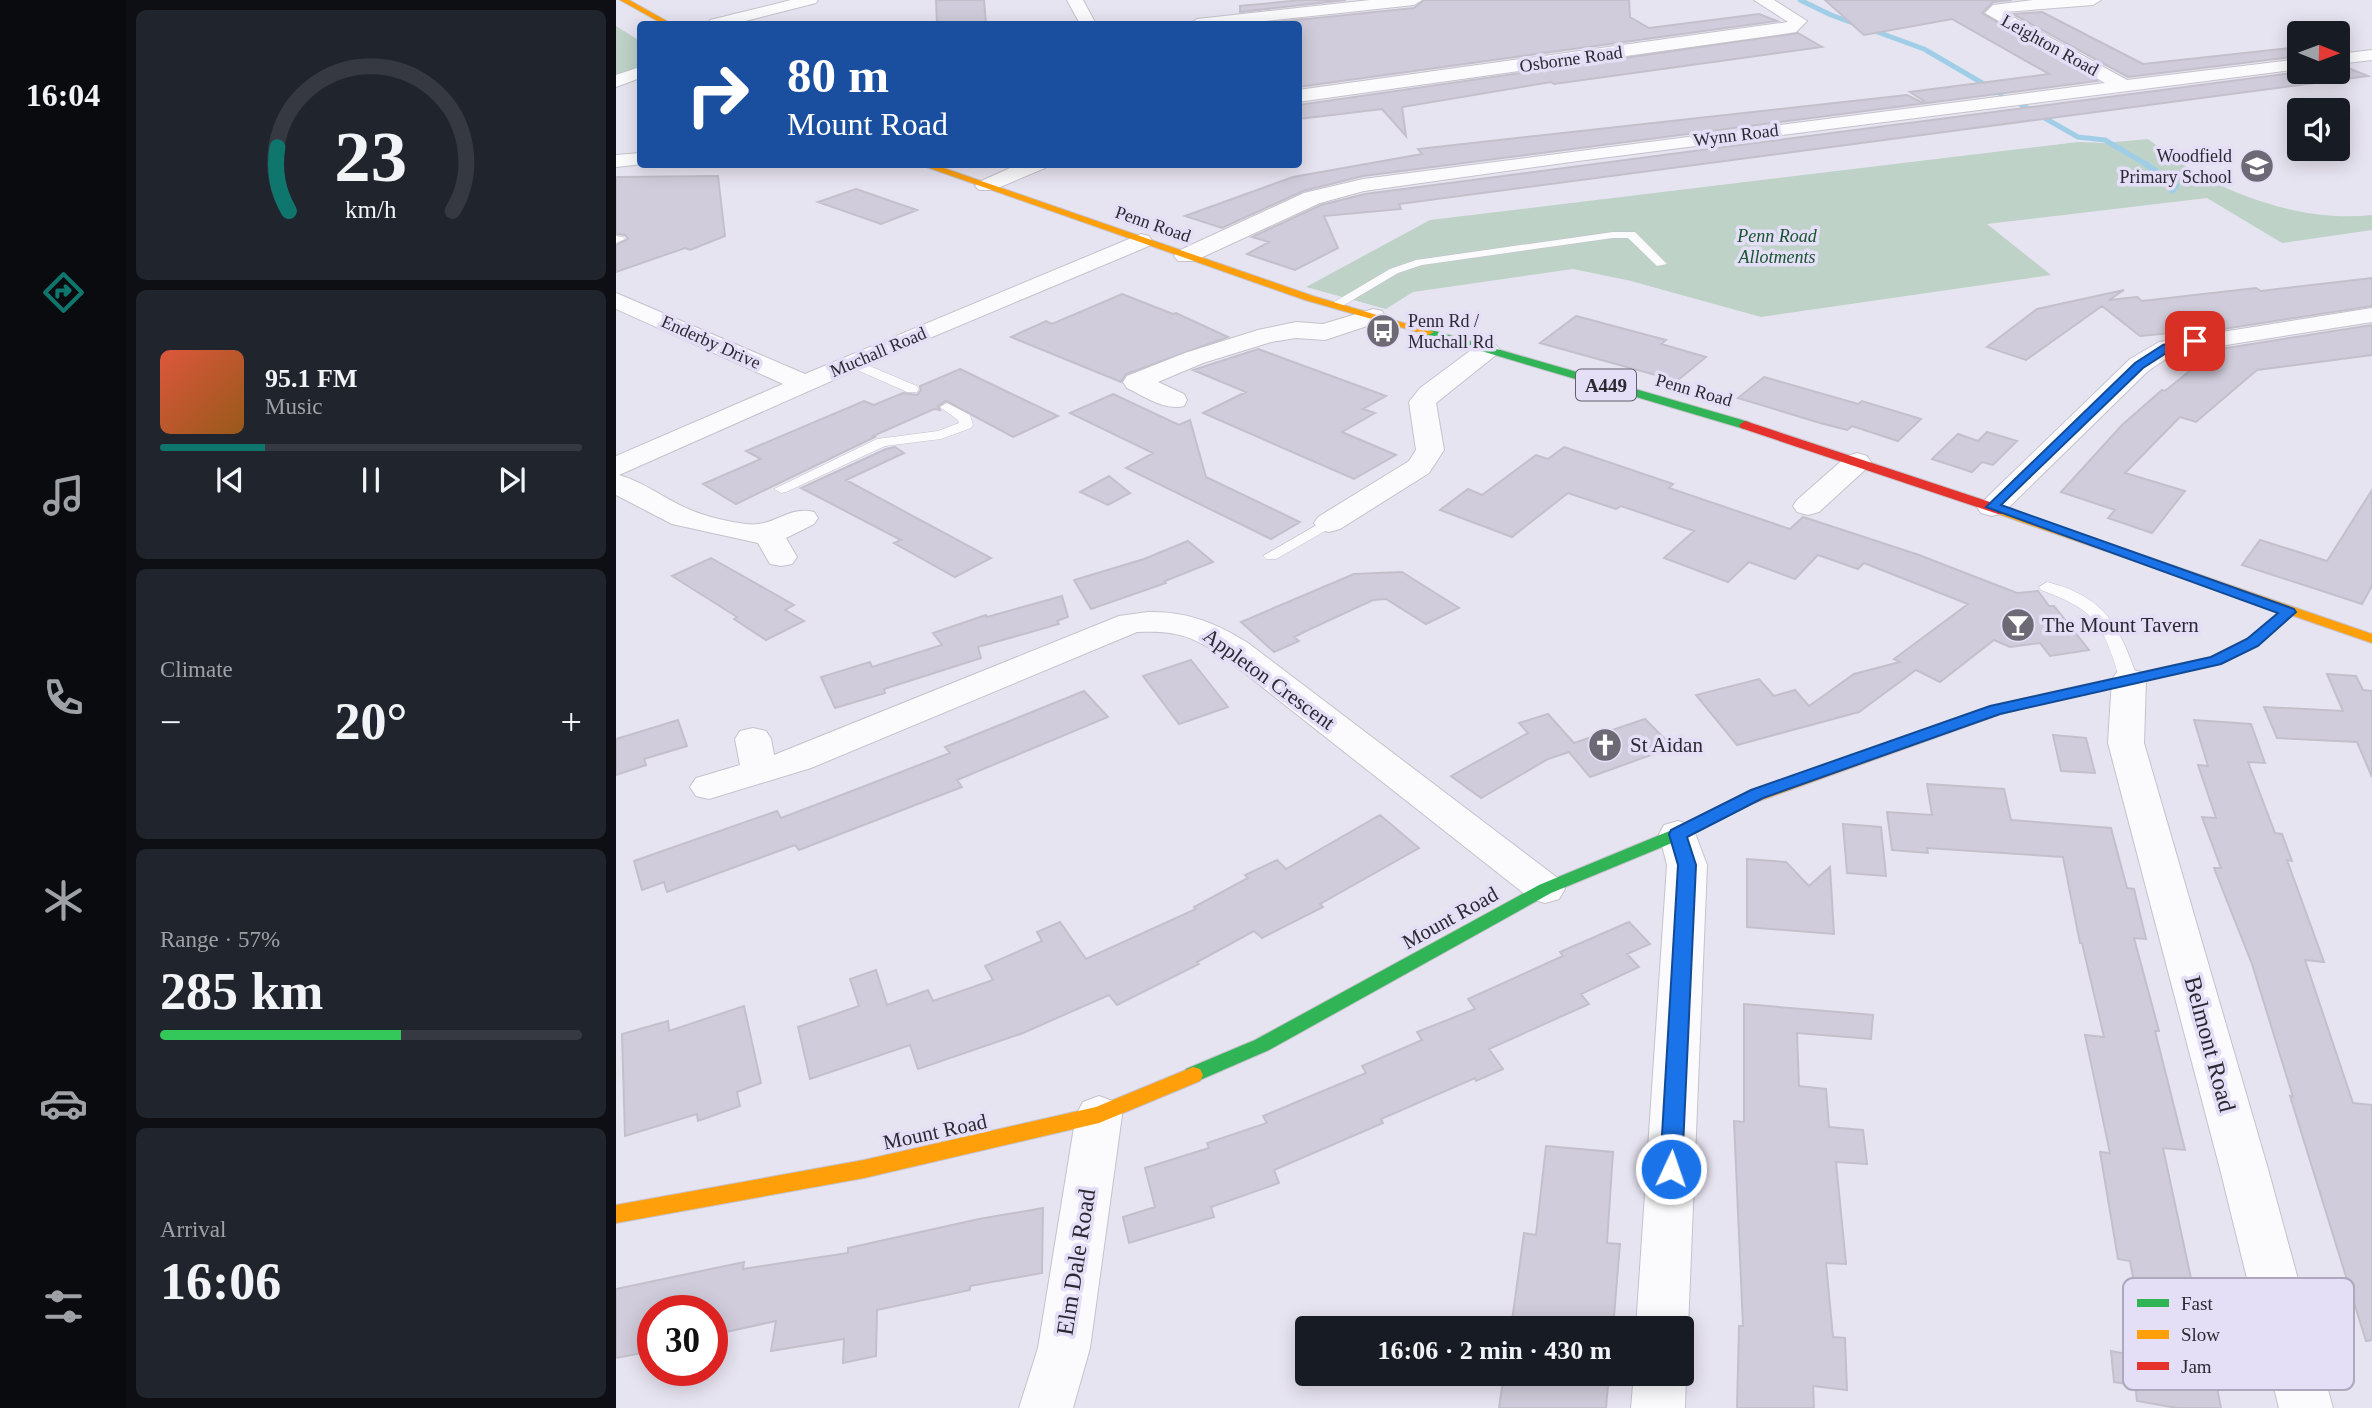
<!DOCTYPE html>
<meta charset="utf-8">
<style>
:root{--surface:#171b24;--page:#20242c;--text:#f1f3f6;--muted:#9ea1a6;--line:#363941;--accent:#0f766e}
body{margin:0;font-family:"Times New Roman",serif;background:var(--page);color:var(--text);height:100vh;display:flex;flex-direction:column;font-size:26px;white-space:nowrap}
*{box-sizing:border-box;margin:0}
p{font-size:23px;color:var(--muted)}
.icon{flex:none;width:38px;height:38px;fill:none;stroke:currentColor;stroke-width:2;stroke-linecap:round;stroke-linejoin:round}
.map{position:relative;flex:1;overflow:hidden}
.details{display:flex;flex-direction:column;gap:10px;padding:10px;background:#0d0f14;width:490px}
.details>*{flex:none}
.banner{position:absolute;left:21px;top:21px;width:665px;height:147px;border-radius:7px;box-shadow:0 4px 18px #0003;background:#1a4fa0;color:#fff;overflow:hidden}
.needle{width:46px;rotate:91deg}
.tools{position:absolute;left:1671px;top:21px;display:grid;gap:14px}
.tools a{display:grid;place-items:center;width:63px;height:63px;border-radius:7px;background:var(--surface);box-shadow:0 4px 18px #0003;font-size:35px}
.speed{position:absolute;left:21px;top:1295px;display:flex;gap:14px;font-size:35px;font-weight:700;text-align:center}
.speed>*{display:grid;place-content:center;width:91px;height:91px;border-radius:50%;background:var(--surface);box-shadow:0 4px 18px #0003;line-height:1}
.speed .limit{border:10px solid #d22;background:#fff;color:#111}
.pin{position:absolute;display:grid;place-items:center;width:60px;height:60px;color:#fff;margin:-30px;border-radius:14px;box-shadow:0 4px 10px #0006}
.me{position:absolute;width:77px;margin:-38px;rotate:3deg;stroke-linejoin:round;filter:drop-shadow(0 0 5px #0008)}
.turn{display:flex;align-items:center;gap:24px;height:147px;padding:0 35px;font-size:32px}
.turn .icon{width:91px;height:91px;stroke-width:2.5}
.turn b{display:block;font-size:49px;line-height:60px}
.big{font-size:52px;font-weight:700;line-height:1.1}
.details .card{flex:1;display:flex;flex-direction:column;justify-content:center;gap:10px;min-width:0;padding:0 24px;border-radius:10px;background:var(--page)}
.details .dial{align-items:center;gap:0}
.dial svg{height:182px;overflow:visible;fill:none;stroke:var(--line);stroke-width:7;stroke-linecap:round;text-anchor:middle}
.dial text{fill:var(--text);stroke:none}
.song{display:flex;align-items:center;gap:21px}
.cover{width:84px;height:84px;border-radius:10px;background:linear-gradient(135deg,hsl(10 70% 55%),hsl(30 70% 35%))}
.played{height:7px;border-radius:4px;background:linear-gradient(90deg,var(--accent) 25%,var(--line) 25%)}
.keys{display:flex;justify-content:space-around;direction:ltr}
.heat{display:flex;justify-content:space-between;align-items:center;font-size:38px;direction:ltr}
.charge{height:10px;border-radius:5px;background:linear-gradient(90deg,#34c759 57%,var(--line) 0)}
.trip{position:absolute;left:679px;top:1316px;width:399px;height:70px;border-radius:7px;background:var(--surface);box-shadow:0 4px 18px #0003;font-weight:700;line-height:70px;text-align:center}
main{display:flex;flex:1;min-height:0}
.dock{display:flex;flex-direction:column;width:126px;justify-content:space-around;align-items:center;background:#090b0e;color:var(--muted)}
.dock .icon{width:49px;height:49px}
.dock .current{color:var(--accent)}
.dock b{font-size:32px;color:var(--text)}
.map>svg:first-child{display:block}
.green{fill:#bed2c8}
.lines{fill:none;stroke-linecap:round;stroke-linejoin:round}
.stream-far1{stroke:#a0cee7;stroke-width:5}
.stream{stroke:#a0cee7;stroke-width:6}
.building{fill:#d0ccdb;stroke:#c3c0cb;stroke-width:2}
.lane-casing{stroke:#c5c2cc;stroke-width:1}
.street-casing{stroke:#c5c2cc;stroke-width:2}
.fast-casing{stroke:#c5c2cc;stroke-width:2}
.slow-casing{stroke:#c5c2cc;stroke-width:2}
.jam-casing{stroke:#c5c2cc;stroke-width:2}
.lane{fill:#fbfbfd;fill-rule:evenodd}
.street{fill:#fbfbfd;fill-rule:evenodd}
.fast{fill:#30b455;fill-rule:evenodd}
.slow{fill:#ff9f0a;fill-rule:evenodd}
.jam{fill:#e5322d;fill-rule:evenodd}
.route{fill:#1a73e8;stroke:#114b97;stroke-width:2}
.labels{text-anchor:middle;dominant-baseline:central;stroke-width:7;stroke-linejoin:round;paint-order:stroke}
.far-street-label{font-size:18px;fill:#2c2932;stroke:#e4def7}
.far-poi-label{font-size:18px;fill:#2c2932;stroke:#e4def7;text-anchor:end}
.far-park-label{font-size:18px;font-style:italic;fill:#17542f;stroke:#e4def7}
.shield{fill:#e4def7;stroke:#635f6d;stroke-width:2}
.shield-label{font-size:19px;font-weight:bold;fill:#2c2932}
.poi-label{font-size:21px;fill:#2c2932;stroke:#e4def7;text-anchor:start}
.street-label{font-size:21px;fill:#2c2932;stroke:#e4def7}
.near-street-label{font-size:24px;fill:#2c2932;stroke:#e4def7}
.key{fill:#e4def7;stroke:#ada8bc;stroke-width:2}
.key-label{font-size:19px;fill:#2c2932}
</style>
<main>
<nav class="dock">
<b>16:04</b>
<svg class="icon current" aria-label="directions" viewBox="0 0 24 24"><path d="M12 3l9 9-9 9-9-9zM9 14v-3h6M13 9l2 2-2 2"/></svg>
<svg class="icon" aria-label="music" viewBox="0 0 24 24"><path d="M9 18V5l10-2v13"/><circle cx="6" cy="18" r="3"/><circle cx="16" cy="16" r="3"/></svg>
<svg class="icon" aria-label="phone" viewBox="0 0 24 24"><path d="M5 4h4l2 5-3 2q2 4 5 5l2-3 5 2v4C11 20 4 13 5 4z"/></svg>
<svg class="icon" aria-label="climate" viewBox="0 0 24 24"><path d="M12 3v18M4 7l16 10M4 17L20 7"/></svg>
<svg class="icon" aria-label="car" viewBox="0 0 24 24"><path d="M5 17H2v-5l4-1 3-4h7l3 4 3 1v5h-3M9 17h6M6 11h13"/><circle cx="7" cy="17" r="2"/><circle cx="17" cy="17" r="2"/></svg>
<svg class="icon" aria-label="filters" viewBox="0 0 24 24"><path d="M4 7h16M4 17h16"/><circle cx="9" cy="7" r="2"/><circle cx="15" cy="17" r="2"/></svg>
</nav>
<section class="details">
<div class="card dial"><svg viewBox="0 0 100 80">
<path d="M14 69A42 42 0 1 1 86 69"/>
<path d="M14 69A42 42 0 0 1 9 41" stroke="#0f766e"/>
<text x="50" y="56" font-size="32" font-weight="700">23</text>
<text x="50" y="72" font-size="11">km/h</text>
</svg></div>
<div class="card">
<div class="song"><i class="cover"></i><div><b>95.1 FM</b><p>Music</p></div></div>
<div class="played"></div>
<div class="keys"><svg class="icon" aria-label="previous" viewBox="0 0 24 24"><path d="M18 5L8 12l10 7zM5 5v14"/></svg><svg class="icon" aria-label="pause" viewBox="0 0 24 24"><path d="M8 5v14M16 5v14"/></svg><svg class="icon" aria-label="next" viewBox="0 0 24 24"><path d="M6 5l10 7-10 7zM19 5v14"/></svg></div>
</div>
<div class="card"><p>Climate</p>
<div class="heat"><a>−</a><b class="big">20°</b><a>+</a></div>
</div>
<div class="card"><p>Range · 57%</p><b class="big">285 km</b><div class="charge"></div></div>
<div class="card"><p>Arrival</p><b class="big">16:06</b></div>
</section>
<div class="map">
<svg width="1756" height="1408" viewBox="0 0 1756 1408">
<rect width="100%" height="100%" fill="#e7e4f1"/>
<path class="green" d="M0 26 24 41V67L0 77Z
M1532 139C1552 153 1573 171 1595 181 1645 205 1700 221 1756 215V230L1666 243 1591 198 1371 224 1435 275 1145 317 1015 281 957 269 797 292 770 309 690 287 814 220 1462 142 1489 143Z"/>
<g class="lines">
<path class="stream-far1" d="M1184 0 1215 15 1308 49 1385 94
M1404 104 1462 137 1489 140 1533 166"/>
<path class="stream" d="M1530 164 1560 186 1556 191"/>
</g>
<path class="building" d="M320 0H368L370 24H321Z
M686 0H730L624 12V6Z
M808 0H1013L1014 17 1033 28 1143 14 1161 21 682 87V24H642L798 8Z
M1209 0H1396L1377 2 1366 13 1481 81 747 176 687 191 606 228 569 216 677 177 806 154 802 149 1291 95 1307 103 1308 101 1294 92 1433 74 1336 19 1248 35Z
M1426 12 1527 64 1683 47 1684 56 1512 77 1397 14Z
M1182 33 1206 47 938 84 935 82 786 107 790 136 766 109 682 119V105Z
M1727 66 1752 76 783 204 785 209 708 216 722 248 679 270 631 254 653 242 636 237 705 205 749 194 1684 72H1722V67Z
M102 176 109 236 74 250 69 248 0 272V245L12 239 9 235 0 234V177Z
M240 189 301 210 265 224 202 202Z
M1756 278V306L1562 336 1556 333 1524 336 1486 306 1410 360 1371 347 1421 309 1508 290 1493 300 1521 297 1526 301 1640 288 1645 291Z
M506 294 557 314 560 313 612 337 510 374 505 382 395 337 430 321 436 324Z
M960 316 1050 340 1045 344 1090 357 1061 381 924 343Z
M1756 325V355L1641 370 1580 422 1564 417 1509 473 1569 491 1536 533 1492 518 1499 510 1445 492 1506 425 1546 390 1549 391 1592 356 1585 352Z
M642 349 770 396 747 409 759 413 726 432 780 455 738 479 587 413 630 392 577 370Z
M344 369 442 416 397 437 330 401 322 406 324 410 318 409 257 436 259 437 120 504 87 484 145 459 130 451 248 401 258 405 287 393 301 395 305 390 304 386Z
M1148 377 1242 404 1246 401 1305 419 1282 441 1236 426 1231 430 1204 423 1122 398Z
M497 394 563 425 574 420 590 477 684 522 655 539 510 468 537 453 454 413Z
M1371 432 1401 441 1377 465 1366 462 1356 472 1316 459 1342 434 1362 441Z
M279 447 288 453 230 480 375 558 339 577 278 543 285 540 185 488 270 449Z
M948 447 1057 484 1053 488 1174 529 1187 517 1303 555 1401 593 1422 591 1433 606H1438L1473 650 1434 656 1424 643 1394 647 1378 640 1324 682 1300 670 1243 712 1121 745 1080 695 1143 679 1158 696 1179 690 1193 706 1238 674 1284 662 1278 659 1352 604 1248 563 1242 569 1202 555 1179 579 1133 562 1112 582 1048 558 1078 531 1005 506 1000 509 952 493 896 537 824 510 852 489 866 495 920 455 932 459Z
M493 476 514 493 492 505 464 492Z
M1756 490V586L1746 604 1626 565 1644 540 1711 561Z
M572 541 597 562 549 581 550 583 475 609 458 580 528 559Z
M95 558 178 605 169 610 188 621 150 640 118 619 121 617 56 576Z
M786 572 843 608 810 624 770 599 757 600 690 631 678 637 683 641 658 652 625 622 738 574Z
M446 596 452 617 441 621 443 624 362 647 365 658 268 689 269 693 219 708 205 677 254 662 256 667 326 645 317 633 370 615 371 617Z
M575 660 612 707 563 724 527 676Z
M1711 674 1740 676 1747 690 1756 691V777L1741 742 1661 738 1648 707 1727 711Z
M468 691 492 717 341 780 346 787 183 850 179 845 51 892 48 882 26 890 18 861 161 811 165 818 223 796 334 753 329 747Z
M932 714 958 743 1029 719 1057 747 974 777 953 752 932 759 865 798 835 776 912 733 903 723Z
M62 720 71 746 28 759 30 765 0 775V739Z
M1578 720 1635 724 1649 763 1632 762 1659 833 1666 834 1676 861 1671 860 1708 962 1689 960 1737 1103 1756 1105V1340L1750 1341 1674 1096 1677 1097 1636 964 1598 868H1605L1586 817 1600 818 1582 765 1592 766Z
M1437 735 1470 738 1479 773 1445 771Z
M1311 784 1388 789 1395 820 1495 828 1511 888 1518 889 1530 939 1518 938 1543 1031H1539L1569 1150 1547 1148 1579 1297H1583L1605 1408H1561L1521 1401 1519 1385 1498 1382 1495 1351 1532 1358 1514 1261 1502 1259 1484 1152 1494 1153 1469 1035 1488 1037 1466 943H1464L1447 857 1311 848 1312 853 1276 850 1271 812 1316 815Z
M764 815 803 848 704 904 707 907 646 938 638 931 581 962 583 964 501 1005 493 995 407 1033 302 1069 294 1045 194 1079 182 1027 243 1006 234 979 260 970 271 1005 312 990 317 1001 377 980 369 966 426 941 421 932 444 922 470 959 580 909 578 907 632 878 629 875 661 860 670 869Z
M1227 824 1265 827 1270 876 1231 873Z
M1131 859 1170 862 1193 886 1214 867 1218 934 1131 927Z
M1013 922 1034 944 1011 954 1023 967 965 994 973 1004 873 1049 887 1069 860 1081 859 1078 765 1119 767 1123 658 1170 663 1183 595 1207 598 1217 513 1243 507 1217 539 1207 529 1168 593 1148 591 1143 651 1123 647 1116 750 1073 746 1066 806 1040 801 1032 859 1009 852 999 947 956 944 952Z
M1128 1004 1257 1015 1255 1039 1181 1033 1183 1086 1210 1089 1213 1127 1247 1130 1251 1164 1220 1162 1230 1264 1210 1263 1217 1337 1229 1338 1231 1390 1197 1386 1198 1408H1121L1123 1326H1127L1118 1121 1128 1122Z
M128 1006 145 1083 121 1092 124 1106 82 1121 81 1114 9 1136 6 1034 52 1021 53 1031Z
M930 1146 997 1152 991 1243 1004 1244 997 1328H895L908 1233 920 1235Z
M427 1208 426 1273 354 1286V1290L261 1310 260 1356 227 1363 228 1339 155 1351 160 1321 96 1335V1311H37V1351L0 1358V1289L128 1262 127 1269 232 1253V1248L363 1219Z
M888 1374H993L990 1408H883Z"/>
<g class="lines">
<g class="lane-casing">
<path id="lane" d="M997 232H1019L1051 264 1041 266 1012 238H997L806 265 782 273 723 308 713 305 774 269 800 260Z
M0 236 7 237 9 239 0 243Z
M237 359 301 386 303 389 301 392H291L232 366 231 363Z
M331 403 354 415 357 425 355 428 325 439 269 446 170 492 165 493 158 489 261 439 322 431 343 423 342 420 324 407Z
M713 518 718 520 721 523 718 526 660 559H650L647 556Z
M1431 582C1490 597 1503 626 1522 679L1519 683H1507L1504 679C1486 624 1482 611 1425 590L1423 587Z"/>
</g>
<g class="street-casing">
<path id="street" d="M175 0H202L200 3 118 24H92L94 20Z
M451 0H467L480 24H464Z
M754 0H806L798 5 622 24H573L581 19Z
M1138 0H1158L1191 21 1180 32 1174 33 682 102V90L1172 22Z
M1417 0H1485L1477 5 1388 12 1511 80 1684 59V69L962 161 748 191 704 203 578 261H562L558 256 562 251 688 193 747 179 1489 83 1369 13 1377 5Z
M1756 50V60L1722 64V54Z
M24 67V78L0 87V75Z
M24 153 27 164 0 167V155Z
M403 164H432L429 168 377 190H363L359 186 363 182Z
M525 234 533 236 536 241 533 246 290 348 3 475C29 482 51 501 77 511 92 517 113 522 130 524 158 528 172 505 198 512L202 518 198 524 170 538 181 557 176 564 165 566 154 564 142 543 56 524 0 495V456L167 384 0 309V293L189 374Z
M1756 308V322L1559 353 1532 371 1387 513 1376 516 1365 513 1361 507 1514 359 1543 342Z
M757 309 766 311 769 316 766 321 709 340 680 338 655 342 587 363 542 382 568 394 571 400 568 406C548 411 528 396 511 388L507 382 511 376 569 353 642 330 680 322 707 324Z
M871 342 880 345 884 350 880 355 820 403 828 450 813 473 724 529 713 532 702 529 698 523 702 517 793 461 800 450 793 402 804 388 862 345Z
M1241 453 1251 456 1255 462 1251 468 1203 512 1192 515 1181 512 1177 506 1181 500 1231 456Z
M532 612C571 611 600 623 632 643L943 879 949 889 943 899 929 903 915 899 608 657C576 636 560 630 521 632L195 768 93 799 80 796 74 787 80 778 124 765 119 739 124 731 137 728 150 731 155 739 158 755 503 616Z
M1513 669 1525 672 1530 679 1528 743 1652 1169 1717 1408H1663L1604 1169 1492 743 1496 679 1501 672Z
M1062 821 1076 825 1091 865 1072 1328 1066 1341V1328H1020L1051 865 1043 834 1048 825Z
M483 1096 499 1102 506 1115 474 1348 457 1408H403L422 1348 460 1115 467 1102Z
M1066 1363 1070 1374 1069 1408H1015L1018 1374H1066Z"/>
</g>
<g class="fast-casing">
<path id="fast" d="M812 329 1133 422 1135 425 1129 429 1125 428 808 334V330Z
M1672 608 1677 609 1679 612 1677 615 1644 643 1605 663 1427 704 1419 699 1427 694 1595 657 1634 637 1667 609Z
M1129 794 1137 800 1135 804 1068 838 935 893 653 1050 577 1083 570 1081 567 1075 570 1069 639 1040 923 885 1056 830Z"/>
</g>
<g class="slow-casing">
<path id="slow" d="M4 0H13L56 24H47Z
M302 164H316L697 296 818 332 812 335 689 300Z
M1387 507 1756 634V643L1382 514V508Z
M1427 694 1435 699 1433 702 1385 714 1135 804 1129 806 1121 800 1123 796 1374 707Z
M577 1067 584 1069 587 1075 584 1081 483 1123 248 1178 0 1223V1205L248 1160 480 1107Z"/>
</g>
<g class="jam-casing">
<path id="jam" d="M1129 421 1392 508 1394 511 1392 514H1382L1125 428 1123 425Z"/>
</g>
<use href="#lane" class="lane"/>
<use href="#street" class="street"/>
<use href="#fast" class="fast"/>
<use href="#slow" class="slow"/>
<use href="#jam" class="jam"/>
</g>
<path class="route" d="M1579 338 1583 339V344L1555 350 1527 368 1385 505 1678 609 1680 612 1642 646 1605 664 1384 714 1147 798 1071 837 1080 865 1066 1169 1062 1176 1055 1178 1047 1176 1044 1169 1062 865 1053 834 1055 830 1135 790 1374 706 1595 657 1631 639 1662 613 1370 507 1519 363 1547 345Z"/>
<defs>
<g id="school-disc" transform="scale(1.75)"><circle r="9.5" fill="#6d6a75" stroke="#e4def7"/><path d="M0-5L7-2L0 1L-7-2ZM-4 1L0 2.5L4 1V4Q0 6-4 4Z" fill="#fff"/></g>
<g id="bus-disc" transform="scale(1.75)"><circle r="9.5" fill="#6d6a75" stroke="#e4def7"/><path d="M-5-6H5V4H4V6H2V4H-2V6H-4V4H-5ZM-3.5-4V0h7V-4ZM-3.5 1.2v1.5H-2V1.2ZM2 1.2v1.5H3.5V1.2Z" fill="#fff"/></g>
<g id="bar-disc" transform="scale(1.75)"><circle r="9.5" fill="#6d6a75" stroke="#e4def7"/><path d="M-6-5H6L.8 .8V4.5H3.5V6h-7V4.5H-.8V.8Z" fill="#fff"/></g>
<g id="church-disc" transform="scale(1.75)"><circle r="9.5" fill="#6d6a75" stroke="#e4def7"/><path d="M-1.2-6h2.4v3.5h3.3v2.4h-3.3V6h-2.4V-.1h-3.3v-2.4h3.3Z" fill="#fff"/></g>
</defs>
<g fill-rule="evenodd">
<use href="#school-disc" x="1641" y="166"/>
<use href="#bus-disc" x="767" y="331"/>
<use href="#bar-disc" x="1402" y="625"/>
<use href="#church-disc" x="989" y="745"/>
</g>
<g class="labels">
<g class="far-street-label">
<text transform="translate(1434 45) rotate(29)">Leighton Road</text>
<text transform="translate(955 59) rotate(-8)">Osborne Road</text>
<text transform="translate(1120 135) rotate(-7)">Wynn Road</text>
<text transform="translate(537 224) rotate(19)">Penn Road</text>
<text transform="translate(95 342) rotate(24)">Enderby Drive</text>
<text transform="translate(262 352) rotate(-23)">Muchall Road</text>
<text transform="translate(1078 390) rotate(16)">Penn Road</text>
</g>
<g class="far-poi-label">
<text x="1616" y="156">Woodfield<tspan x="1616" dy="21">Primary School</tspan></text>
<text x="792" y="321" text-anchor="start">Penn Rd /<tspan x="792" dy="21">Muchall Rd</tspan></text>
</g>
<g class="far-park-label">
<text x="1161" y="236">Penn Road<tspan x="1161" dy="21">Allotments</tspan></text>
</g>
<rect class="shield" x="960" y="369.5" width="60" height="31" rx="5"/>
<g class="shield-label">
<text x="990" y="385">A449</text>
</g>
<g class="poi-label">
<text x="1426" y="625">The Mount Tavern</text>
<text x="1014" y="745">St Aidan</text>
</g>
<g class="street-label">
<text transform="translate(653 679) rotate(36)">Appleton Crescent</text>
<text transform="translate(834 918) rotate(-29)">Mount Road</text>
<text transform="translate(319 1132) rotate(-12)">Mount Road</text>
</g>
<g class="near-street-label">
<text transform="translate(1594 1044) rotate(75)">Belmont Road</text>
<text transform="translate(460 1262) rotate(-81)">Elm Dale Road</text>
</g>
</g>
<rect x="1507" y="1278" width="231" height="112" rx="10" class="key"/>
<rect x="1521" y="1299" width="32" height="8" fill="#30b455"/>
<rect x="1521" y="1330" width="32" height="9" fill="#ff9f0a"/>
<rect x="1521" y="1362" width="32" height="8" fill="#e5322d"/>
<g class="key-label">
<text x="1565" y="1310">Fast</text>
<text x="1565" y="1341">Slow</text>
<text x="1565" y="1373">Jam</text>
</g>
</svg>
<div class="tools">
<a><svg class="needle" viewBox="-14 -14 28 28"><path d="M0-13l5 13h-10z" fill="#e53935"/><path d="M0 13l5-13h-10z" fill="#9ea1a6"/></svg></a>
<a><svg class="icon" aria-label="sound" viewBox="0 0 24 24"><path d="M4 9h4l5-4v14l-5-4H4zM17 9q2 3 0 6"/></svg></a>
</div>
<div class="speed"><div class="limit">30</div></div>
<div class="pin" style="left:1579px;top:341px;background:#d93025"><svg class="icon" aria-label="arrive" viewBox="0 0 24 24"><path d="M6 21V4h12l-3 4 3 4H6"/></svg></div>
<svg class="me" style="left:1055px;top:1169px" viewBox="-20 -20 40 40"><circle r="17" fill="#1a73e8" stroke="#fff" stroke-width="3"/><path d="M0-11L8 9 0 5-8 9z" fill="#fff"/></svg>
<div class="trip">16:06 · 2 min · 430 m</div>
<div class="banner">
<div class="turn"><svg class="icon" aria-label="right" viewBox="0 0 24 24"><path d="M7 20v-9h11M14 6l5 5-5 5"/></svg><div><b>80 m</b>Mount Road</div></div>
</div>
</div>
</main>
